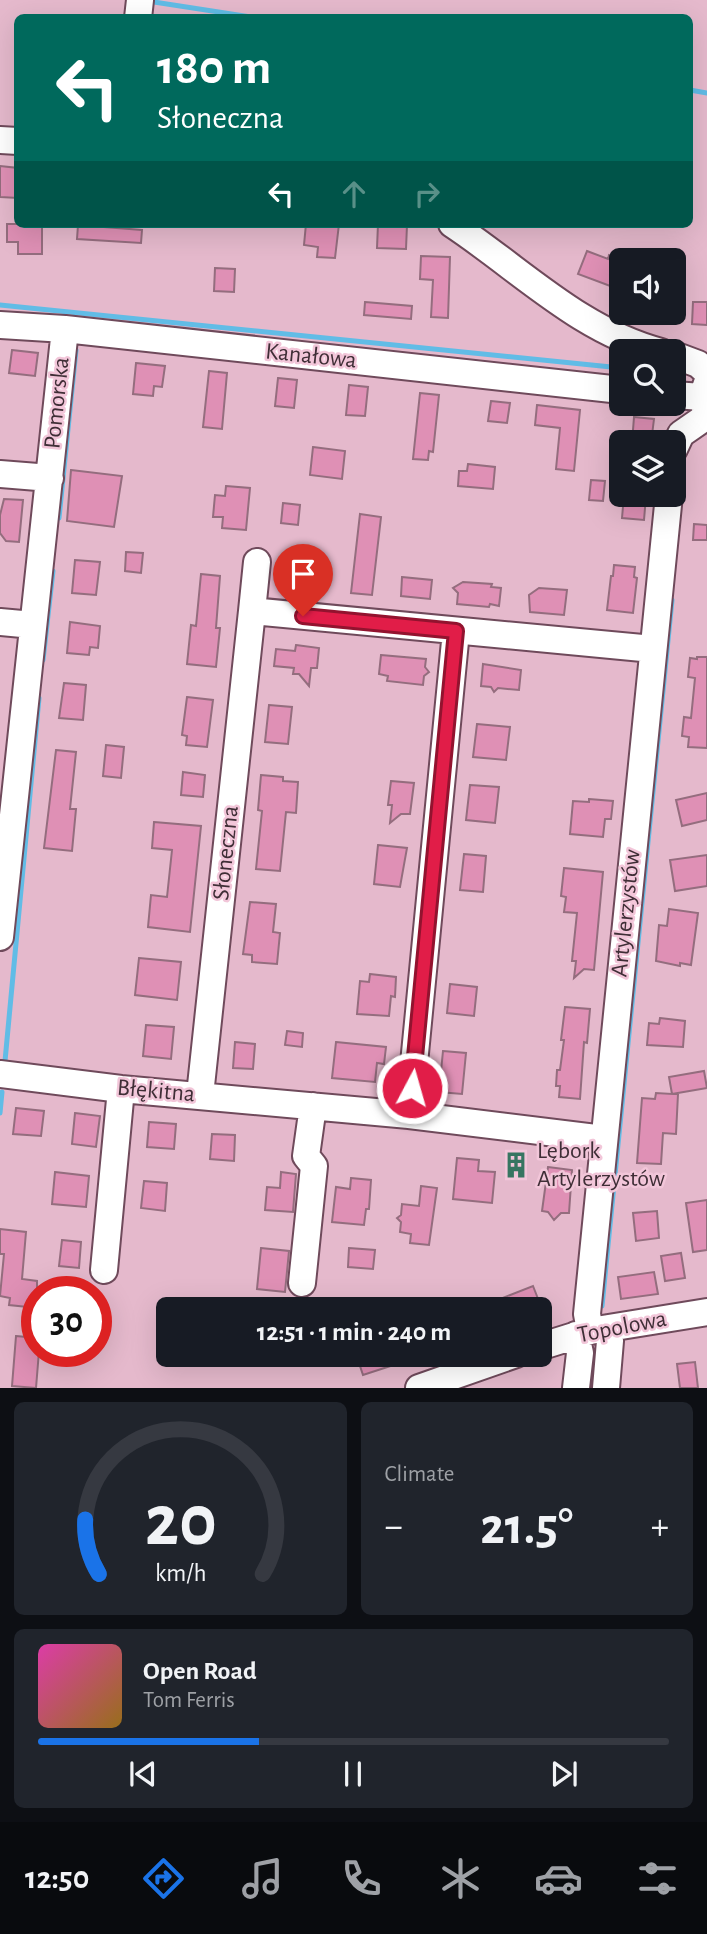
<!DOCTYPE html>
<meta charset="utf-8">
<style>
:root{--surface:#171b24;--page:#20242c;--text:#f1f3f6;--muted:#9ea1a6;--line:#363941;--accent:#1a73e8}
body{margin:0;font-family:"Alegreya Sans",sans-serif;background:var(--page);color:var(--text);height:100vh;display:flex;flex-direction:column;font-size:26px;white-space:nowrap}
*{box-sizing:border-box;margin:0}
p{font-size:23px;color:var(--muted)}
.icon{flex:none;width:38px;height:38px;fill:none;stroke:currentColor;stroke-width:2;stroke-linecap:round;stroke-linejoin:round}
.map{position:relative;height:1388px;overflow:hidden}
.details{display:flex;flex-direction:column;gap:14px;padding:14px;background:#0d0f14;flex:1}
.details>*{flex:none}
.hud{position:absolute;left:14px;top:14px;width:679px;height:214px;border-radius:10px;box-shadow:0 7px 28px #0002;background:#00695c;color:#fff;overflow:hidden}
.tools{position:absolute;left:609px;top:248px;display:grid;gap:14px}
.tools a{display:grid;place-items:center;width:77px;height:77px;border-radius:10px;background:var(--surface);box-shadow:0 7px 28px #0002;font-size:35px}
.speed{position:absolute;left:21px;top:1276px;display:flex;gap:14px;font-size:35px;font-weight:700;text-align:center}
.speed>*{display:grid;place-content:center;width:91px;height:91px;border-radius:50%;background:var(--surface);box-shadow:0 7px 28px #0002;line-height:1}
.speed .limit{border:10px solid #d22;background:#fff;color:#111}
.pin{position:absolute;display:grid;place-items:center;width:60px;height:60px;color:#fff;margin:-72px -30px;border-radius:50% 50% 50% 0;rotate:-45deg;box-shadow:0 0 7px #0007}
.pin .icon{rotate:45deg}
.me{position:absolute;width:77px;margin:-38px;rotate:6deg;stroke-linejoin:round;filter:drop-shadow(0 0 5px #0008)}
.turn{display:flex;align-items:center;gap:24px;height:147px;padding:0 28px;font-size:32px}
.turn .icon{width:91px;height:91px;stroke-width:2.5}
.turn b{display:block;font-size:49px;line-height:60px}
.lanes{display:flex;align-items:center;height:66px;padding:0 28px;background:#0003;justify-content:center;gap:35px;direction:ltr}
.lanes .off{opacity:.35}
.big{font-size:52px;font-weight:700;line-height:1.1}
.details .widget{flex:1;display:flex;flex-direction:column;justify-content:center;gap:10px;min-width:0;padding:0 24px;border-radius:10px;background:var(--page)}
.details .dial{align-items:center;gap:0}
.dial svg{height:182px;overflow:visible;fill:none;stroke:var(--line);stroke-width:7;stroke-linecap:round;text-anchor:middle}
.dial text{fill:var(--text);stroke:none}
.song{display:flex;align-items:center;gap:21px}
.cover{width:84px;height:84px;border-radius:10px;background:linear-gradient(135deg,hsl(320 70% 55%),hsl(40 70% 35%))}
.played{height:7px;border-radius:4px;background:linear-gradient(90deg,var(--accent) 35%,var(--line) 35%)}
.keys{display:flex;justify-content:space-around;direction:ltr}
.heat{display:flex;justify-content:space-between;align-items:center;font-size:38px;direction:ltr}
.details .tiles{flex:1;display:grid;gap:14px;grid-template-columns:1fr 1fr}
.widget:last-child{grid-column:span 2}
.trip{position:absolute;left:156px;top:1297px;width:396px;height:70px;border-radius:10px;background:var(--surface);box-shadow:0 7px 28px #0002;font-weight:700;line-height:70px;text-align:center}
.tab-bar{display:flex;height:112px;justify-content:space-around;align-items:center;background:#090b0e;color:var(--muted)}
.tab-bar .icon{width:49px;height:49px}
.tab-bar .current{color:var(--accent)}
.tab-bar b{font-size:32px;color:var(--text)}
.map>svg:first-child{display:block}
.lines{fill:none;stroke-linecap:round;stroke-linejoin:round}
.stream{stroke:#61bce6;stroke-width:5}
.building{fill:#df90b5;stroke:#946d7e;stroke-width:2}
.minor-casing{stroke:#6f4a5b;stroke-width:30}
.minor{stroke:#fff;stroke-width:26}
.route-casing{stroke:#92132f;stroke-width:18}
.route{stroke:#e11d48;stroke-width:12}
.labels{text-anchor:middle;dominant-baseline:central;stroke-width:5;stroke-linejoin:round;paint-order:stroke}
.street-label{font-size:24px;fill:#3f2e36;stroke:#f2c6d9}
.poi-label{font-size:24px;fill:#3f2e36;stroke:#f2c6d9;text-anchor:start}
</style>
<div class="map">
<svg width="707" height="1388" viewBox="0 0 707 1388">
<rect width="100%" height="100%" fill="#e5b9cc"/>
<g class="lines">
<path class="stream" d="M154 2 258 18
M690 90 707 93
M0 305 621 368
M59 518 76 350
M43 660 53 571
M5 1061 39 698
M0 1113 2 1092
M602 1306 672 600"/>
</g>
<path class="building" d="M0 166 18 168V198L0 197Z
M7 224H42V254H18V242H7Z
M306 224H339L335 258 317 257 318 247 304 245Z
M378 224 407 225 406 249 377 248Z
M78 225 142 230 141 243 77 239Z
M587 251 608 259 609 255 621 260V290L578 274Z
M421 256 450 257 448 318 431 317 433 280 420 279Z
M215 268 235 269 234 292 214 291Z
M365 302 412 306 411 319 364 315Z
M693 302H707V325L692 324Z
M12 350 38 353 35 376 9 373Z
M136 363 165 366 162 387 154 386 153 396 133 394Z
M209 371 227 373 222 429 203 427Z
M278 378 297 380 294 408 275 406Z
M349 385 368 387 365 416 346 415Z
M420 393 439 395 433 452 429 451 428 460 413 459Z
M491 401 510 403 507 423 488 421Z
M537 405 580 410 574 471 556 469 560 428 535 425Z
M634 417 654 419 651 443H632Z
M313 447 345 451 342 479 310 475Z
M468 464 495 467 493 489 458 486 459 471H467Z
M71 470 122 476 114 527 67 521Z
M591 480 605 481 603 501 589 500Z
M226 486 250 488 246 530 222 528 223 517H213L215 495 225 496Z
M624 495 646 496 644 520 622 518Z
M4 499 23 500 19 542 6 541 0 533V515Z
M283 503 300 505 298 525 281 523Z
M360 514 381 517 372 595 351 593Z
M694 524 707 525V540H693Z
M126 552 143 553 141 573 125 571Z
M75 560 100 562 96 595 72 593Z
M291 563 321 568 319 588 285 586 283 569Z
M614 565 635 567 634 577 637 578 633 613 607 610 611 576H613Z
M201 574 220 576 216 628H220L216 667 187 664 191 625 196 626Z
M402 577 432 580 430 599 401 596Z
M463 582 492 584 491 587 501 588 499 606 490 604 489 607 457 604 458 593 453 588Z
M539 588 567 590 564 615 530 612 529 595Z
M70 622 100 626 98 648 90 647 89 655 67 653Z
M296 645 319 648 317 668H311L309 686 299 674H293L294 668 274 666 276 649 295 651Z
M381 655 426 659 425 667 429 672 424 676 423 685 387 681 388 676 379 674Z
M697 657H707V748L688 747 689 737 682 736 684 717 691 718 695 678 688 677 690 658 697 659Z
M483 664 521 670 519 690 498 688 494 692 491 687 481 686Z
M64 683 86 685 83 720 59 718Z
M187 697 213 700 207 747 186 745 187 736 182 735Z
M269 705 292 707 288 744 265 742Z
M477 724 510 727 506 760 473 757Z
M106 745 124 747 121 778 103 776Z
M56 750 76 752 70 809H76L72 851 44 848Z
M183 772 205 775 203 797 181 795Z
M261 775 283 777V781L298 782 296 813 286 812 280 871 256 869 262 811 258 810Z
M391 781 414 783 410 814H401L390 823 392 805H388Z
M470 785 499 787 495 823 466 820Z
M707 793V820L682 826 676 800Z
M589 799 613 801 611 819H605L603 837 570 834 573 801 589 802Z
M154 822 201 826 190 932 148 927 151 895 167 897 172 850 152 848Z
M378 845 407 848 400 887 374 884Z
M464 854 486 856 483 892 460 890Z
M707 855V886L675 891 670 860Z
M564 868 603 872 594 970 584 969 574 978 576 961H572L577 913 564 912 566 897 561 896Z
M250 902 276 904 273 932 280 933 277 964 252 962V955L243 954Z
M669 909 698 913 691 965 680 963V966L656 961 659 925 667 926Z
M139 958 181 962 177 1000 135 995Z
M370 974 396 977 395 997 391 996 389 1016 357 1014 360 981 369 982Z
M450 984 477 987 474 1016 447 1013Z
M565 1007 590 1009 587 1043 584 1042 580 1099 559 1097 560 1086H556L557 1070H560L564 1040H561Z
M660 1018 685 1021 683 1047 647 1045 649 1023 659 1024Z
M146 1025 174 1027 171 1059 143 1056Z
M287 1031 303 1033 302 1047 285 1045Z
M235 1042 255 1044 253 1069 233 1068Z
M336 1042 386 1047 384 1064 377 1063 375 1082 332 1078Z
M443 1051 466 1053 462 1094 439 1092Z
M704 1071 707 1088 672 1094H678L676 1134 663 1133 661 1164 637 1163 642 1098 655 1099 656 1093 672 1094 669 1077Z
M16 1108 44 1111 41 1136 13 1134Z
M75 1113 100 1116 96 1147 72 1144Z
M149 1122 176 1124 174 1149 147 1147Z
M212 1134 235 1135 234 1161 210 1159Z
M457 1158 479 1160 478 1171 495 1172 492 1203 453 1199Z
M548 1167 572 1170 569 1213H561L554 1220 548 1212 542 1211Z
M55 1172 89 1176 86 1207 52 1204Z
M281 1172 296 1174 293 1212 265 1210 267 1187 280 1188Z
M351 1178 371 1180 369 1209H366L364 1225 332 1222 336 1187 350 1189Z
M144 1181 167 1183 165 1211 141 1208Z
M421 1186 437 1188 429 1245 410 1243 411 1234 400 1232 401 1222 397 1218 401 1215 402 1204 419 1206Z
M707 1200V1250L693 1252 686 1203Z
M657 1211 659 1238 636 1241 633 1213Z
M0 1229 26 1232 22 1279 37 1281V1308L9 1305 10 1298 0 1296 4 1254H0Z
M62 1240 81 1242 79 1268 59 1266Z
M261 1248 289 1251 285 1292 257 1289Z
M349 1248 375 1250 373 1269 348 1267Z
M681 1253 685 1278 665 1281 661 1256Z
M654 1272 658 1294 621 1299 618 1277Z
M533 1286 542 1309H478L477 1308Z
M16 1336 37 1338V1351H39L36 1388 12 1386Z
M356 1354H417L418 1357 363 1375Z
M695 1362 698 1388H680L677 1364Z"/>
<g class="lines">
<g class="minor-casing">
<path id="minor" d="M138 18 140 0
M0 140 18 141
M452 224C520 269 580 331 661 352
M0 325 65 329 621 390
M674 355 698 364 707 372
M707 383 702 397 707 415
M674 395 702 397
M674 449 681 434 707 416
M0 474 50 478
M252 611 257 562
M0 622 33 625
M0 937 65 329
M0 1074 121 1089 409 1115 604 1139
M200 1095 252 611 653 649
M409 1115 456 631
M104 1270 121 1089
M302 1283 314 1166 306 1156 313 1106
M590 1331 587 1314 669 495
M576 1335 580 1353 576 1388
M539 1347 590 1331 707 1312
M419 1388 516 1354
M606 1388 610 1341 608 1328"/>
</g>
<use href="#minor" class="minor"/>
</g>
<g class="lines">
<g class="route-casing">
<path id="route" d="M303 616 456 631 412 1088"/>
</g>
<use href="#route" class="route"/>
</g>
<defs>
<g id="building-bare" transform="scale(2.1)"><path d="M-4-6H4V6H1V3H-1V6H-4ZM-2.5-4.3h1.7v1.8h-1.7ZM.8-4.3h1.7v1.8H.8ZM-2.5-1h1.7V.8h-1.7ZM.8-1h1.7V.8H.8Z" fill="#377561" stroke="#f2c6d9" stroke-width="2.5" paint-order="stroke"/></g>
</defs>
<g fill-rule="evenodd">
<use href="#building-bare" x="516" y="1165"/>
</g>
<g class="labels">
<g class="street-label">
<text transform="translate(311 356) rotate(6)">Kanałowa</text>
<text transform="translate(57 403) rotate(-84)">Pomorska</text>
<text transform="translate(226 853) rotate(-84)">Słoneczna</text>
<text transform="translate(626 913) rotate(-84)">Artylerzystów</text>
<text transform="translate(156 1091) rotate(5)">Błękitna</text>
<text transform="translate(622 1327) rotate(-11)">Topolowa</text>
</g>
<g class="poi-label">
<text x="537" y="1151">Lębork<tspan x="537" dy="28">Artylerzystów</tspan></text>
</g>
</g>
</svg>
<div class="tools">
<a><svg class="icon" aria-label="sound" viewBox="0 0 24 24"><path d="M4 9h4l5-4v14l-5-4H4zM17 9q2 3 0 6"/></svg></a>
<a><svg class="icon" aria-label="search" viewBox="0 0 24 24"><circle cx="10" cy="10" r="6"/><path d="M15 15l6 6"/></svg></a>
<a><svg class="icon" aria-label="layers" viewBox="0 0 24 24"><path d="M12 4l9 5-9 5-9-5zM3 14l9 5 9-5"/></svg></a>
</div>
<div class="speed"><div class="limit">30</div></div>
<div class="pin" style="left:303px;top:616px;background:#d93025"><svg class="icon" aria-label="arrive" viewBox="0 0 24 24"><path d="M6 21V4h12l-3 4 3 4H6"/></svg></div>
<svg class="me" style="left:412px;top:1088px" viewBox="-20 -20 40 40"><circle r="17" fill="#e11d48" stroke="#fff" stroke-width="3"/><path d="M0-11L8 9 0 5-8 9z" fill="#fff"/></svg>
<div class="trip">12:51 · 1 min · 240 m</div>
<div class="hud">
<div class="turn"><svg class="icon" aria-label="left" viewBox="0 0 24 24"><path d="M17 20v-9H6M10 6l-5 5 5 5"/></svg><div><b>180 m</b>Słoneczna</div></div>
<div class="lanes"><svg class="icon" aria-label="left" viewBox="0 0 24 24"><path d="M17 20v-9H6M10 6l-5 5 5 5"/></svg><svg class="icon off" aria-label="ahead" viewBox="0 0 24 24"><path d="M12 20V5M6 11l6-6 6 6"/></svg><svg class="icon off" aria-label="right" viewBox="0 0 24 24"><path d="M7 20v-9h11M14 6l5 5-5 5"/></svg></div>
</div>
</div>
<section class="details">
<div class="tiles">
<div class="widget dial"><svg viewBox="0 0 100 80">
<path d="M14 69A42 42 0 1 1 86 69"/>
<path d="M14 69A42 42 0 0 1 8 45" stroke="#1a73e8"/>
<text x="50" y="56" font-size="32" font-weight="700">20</text>
<text x="50" y="72" font-size="11">km/h</text>
</svg></div>
<div class="widget"><p>Climate</p>
<div class="heat"><a>−</a><b class="big">21.5°</b><a>+</a></div>
</div>
<div class="widget">
<div class="song"><i class="cover"></i><div><b>Open Road</b><p>Tom Ferris</p></div></div>
<div class="played"></div>
<div class="keys"><svg class="icon" aria-label="previous" viewBox="0 0 24 24"><path d="M18 5L8 12l10 7zM5 5v14"/></svg><svg class="icon" aria-label="pause" viewBox="0 0 24 24"><path d="M8 5v14M16 5v14"/></svg><svg class="icon" aria-label="next" viewBox="0 0 24 24"><path d="M6 5l10 7-10 7zM19 5v14"/></svg></div>
</div>
</div>
</section>
<nav class="tab-bar">
<b>12:50</b>
<svg class="icon current" aria-label="directions" viewBox="0 0 24 24"><path d="M12 3l9 9-9 9-9-9zM9 14v-3h6M13 9l2 2-2 2"/></svg>
<svg class="icon" aria-label="music" viewBox="0 0 24 24"><path d="M9 18V5l10-2v13"/><circle cx="6" cy="18" r="3"/><circle cx="16" cy="16" r="3"/></svg>
<svg class="icon" aria-label="phone" viewBox="0 0 24 24"><path d="M5 4h4l2 5-3 2q2 4 5 5l2-3 5 2v4C11 20 4 13 5 4z"/></svg>
<svg class="icon" aria-label="climate" viewBox="0 0 24 24"><path d="M12 3v18M4 7l16 10M4 17L20 7"/></svg>
<svg class="icon" aria-label="car" viewBox="0 0 24 24"><path d="M5 17H2v-5l4-1 3-4h7l3 4 3 1v5h-3M9 17h6M6 11h13"/><circle cx="7" cy="17" r="2"/><circle cx="17" cy="17" r="2"/></svg>
<svg class="icon" aria-label="filters" viewBox="0 0 24 24"><path d="M4 7h16M4 17h16"/><circle cx="9" cy="7" r="2"/><circle cx="15" cy="17" r="2"/></svg>
</nav>
